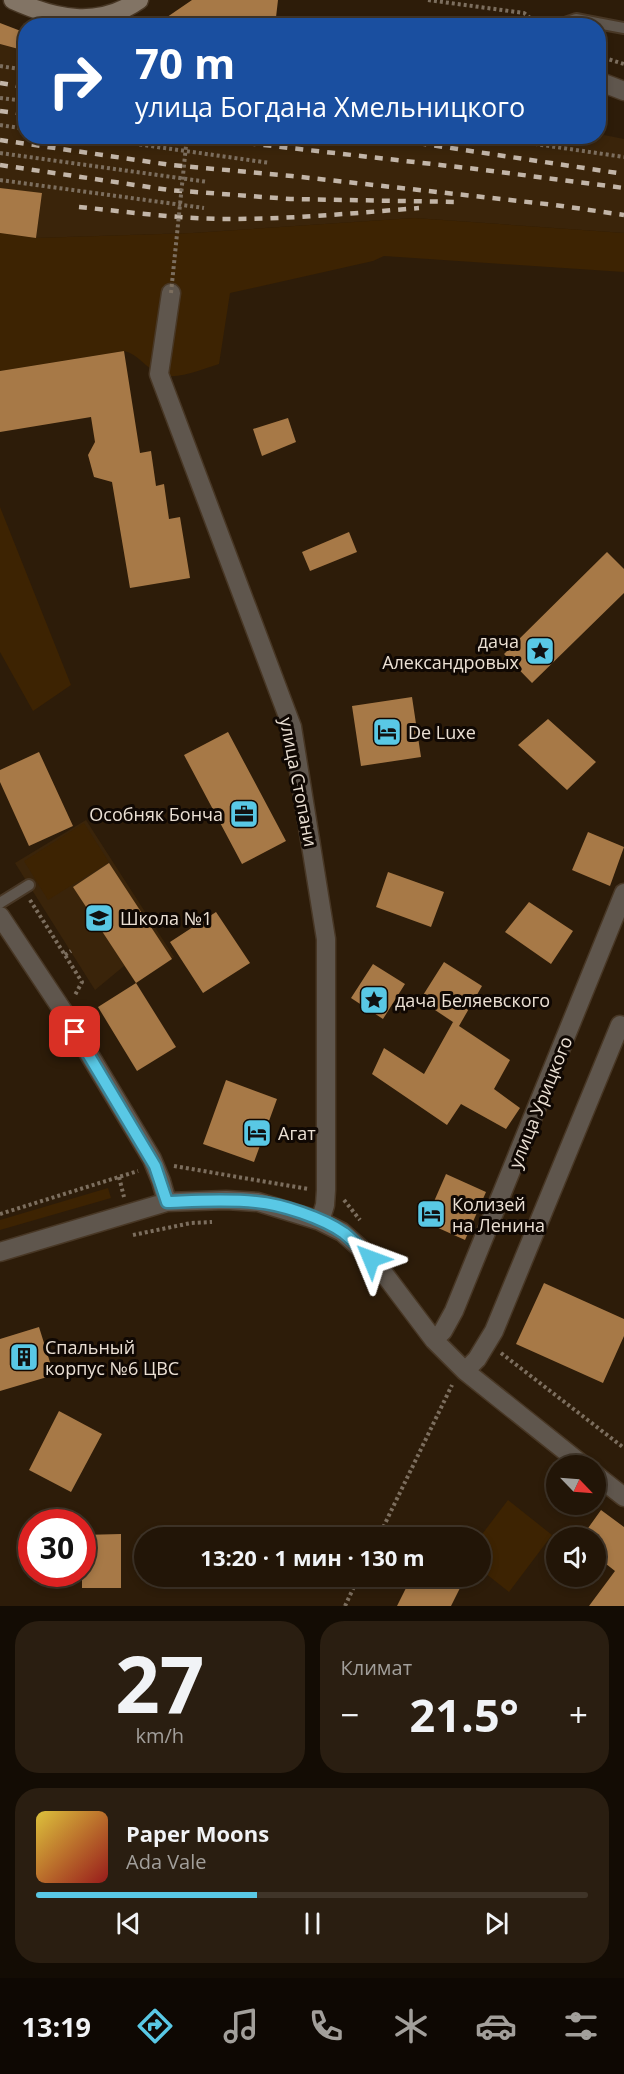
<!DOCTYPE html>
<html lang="ru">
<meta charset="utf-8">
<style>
:root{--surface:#221507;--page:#2a1e11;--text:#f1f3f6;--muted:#a29f9b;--line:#3f3428;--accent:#59c8e5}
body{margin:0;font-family:"Open Sans",sans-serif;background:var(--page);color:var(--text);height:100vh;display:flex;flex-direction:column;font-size:22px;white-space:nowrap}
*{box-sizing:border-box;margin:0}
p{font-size:20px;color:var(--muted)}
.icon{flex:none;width:33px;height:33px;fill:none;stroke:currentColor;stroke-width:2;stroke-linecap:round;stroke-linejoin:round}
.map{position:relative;height:1606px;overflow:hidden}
.details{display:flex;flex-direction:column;gap:15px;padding:15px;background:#130c04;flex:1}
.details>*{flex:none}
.guide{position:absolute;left:18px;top:18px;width:588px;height:126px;border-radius:24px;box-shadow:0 3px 9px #0003,0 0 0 2px var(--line);background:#1a4fa0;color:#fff;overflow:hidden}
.needle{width:39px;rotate:115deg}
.controls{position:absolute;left:546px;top:1455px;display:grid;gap:12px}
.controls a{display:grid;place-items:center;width:60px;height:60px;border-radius:50%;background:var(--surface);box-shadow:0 3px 9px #0003,0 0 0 2px var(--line);font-size:30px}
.speed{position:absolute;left:18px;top:1509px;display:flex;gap:12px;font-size:30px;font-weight:700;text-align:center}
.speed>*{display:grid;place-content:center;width:78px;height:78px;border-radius:50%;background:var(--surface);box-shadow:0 3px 9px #0003,0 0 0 2px var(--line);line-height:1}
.speed .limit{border:9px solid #d22;background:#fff;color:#111}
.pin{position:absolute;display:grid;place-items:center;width:51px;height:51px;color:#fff;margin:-26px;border-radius:12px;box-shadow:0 3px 9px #0006}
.me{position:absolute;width:66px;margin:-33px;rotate:314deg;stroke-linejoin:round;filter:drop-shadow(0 0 4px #0008)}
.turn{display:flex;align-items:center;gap:21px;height:126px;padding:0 18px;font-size:27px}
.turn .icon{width:78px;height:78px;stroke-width:2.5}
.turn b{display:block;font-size:42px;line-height:51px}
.big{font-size:45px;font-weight:700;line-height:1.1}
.details .card{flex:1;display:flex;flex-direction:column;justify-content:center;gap:9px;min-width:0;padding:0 21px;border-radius:24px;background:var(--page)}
.details .dial{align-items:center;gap:0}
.dial b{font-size:78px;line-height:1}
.song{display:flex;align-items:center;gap:18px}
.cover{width:72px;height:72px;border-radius:9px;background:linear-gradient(135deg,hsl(50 70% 55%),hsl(0 70% 35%))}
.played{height:6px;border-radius:3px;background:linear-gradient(90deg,var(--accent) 40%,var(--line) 40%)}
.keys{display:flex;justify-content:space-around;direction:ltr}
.heat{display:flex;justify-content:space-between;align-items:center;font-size:33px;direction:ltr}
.details .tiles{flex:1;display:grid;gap:15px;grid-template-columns:1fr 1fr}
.card:last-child{grid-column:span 2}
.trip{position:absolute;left:134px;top:1527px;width:357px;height:60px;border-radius:30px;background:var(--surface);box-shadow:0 3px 9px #0003,0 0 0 2px var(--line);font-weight:700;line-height:60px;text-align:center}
.tabs{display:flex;height:96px;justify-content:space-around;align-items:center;background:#0e0803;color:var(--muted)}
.tabs .icon{width:42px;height:42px}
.tabs .on{color:var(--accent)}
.tabs b{font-size:27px;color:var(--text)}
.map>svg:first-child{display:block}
.built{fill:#3a240a}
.green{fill:#3d2302}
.building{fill:#a77947}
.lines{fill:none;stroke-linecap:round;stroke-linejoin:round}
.lane-casing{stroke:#483725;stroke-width:14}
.street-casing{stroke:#483725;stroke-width:21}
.secondary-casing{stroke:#483725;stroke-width:21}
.path{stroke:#7c6e5e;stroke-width:4;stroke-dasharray:3 3;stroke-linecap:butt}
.lane{stroke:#5f564d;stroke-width:10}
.street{stroke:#5f564d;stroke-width:18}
.secondary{stroke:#827465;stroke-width:18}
.rail{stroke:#c2b5a8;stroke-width:4.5;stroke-dasharray:8 8;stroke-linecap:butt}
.path-bridge{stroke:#7c6e5e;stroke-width:4;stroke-dasharray:3 3;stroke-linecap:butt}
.route-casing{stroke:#3a8295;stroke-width:15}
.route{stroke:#59c8e5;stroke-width:10}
.labels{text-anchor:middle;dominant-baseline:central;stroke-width:6;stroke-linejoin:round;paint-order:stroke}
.poi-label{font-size:18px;fill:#ebe0d4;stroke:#100803;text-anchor:start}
.street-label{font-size:18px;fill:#ebe0d4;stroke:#100803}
</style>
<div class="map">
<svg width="624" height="1606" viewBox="0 0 624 1606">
<rect width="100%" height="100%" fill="#2d1c09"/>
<path class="built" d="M0 44 25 51 26 136H598L599 134 624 139V233L414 218 193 233 36 238 42 194 0 188Z
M86 820 174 957 136 983 124 966 95 990 15 863Z"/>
<path class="green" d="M414 218 624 233V272L384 256 373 261 230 293 219 364C202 369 177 381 159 374 146 368 138 354 124 351L0 371V233L36 238 193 233Z
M0 507 71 685 33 711 0 652Z
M84 823 109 862 48 900 24 861Z
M108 1188 111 1198 0 1230V1220Z
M508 1500 552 1535 509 1592 480 1569V1537Z"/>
<path class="building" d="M192 0H278L275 26H154Z
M0 23 26 33V51L0 44Z
M0 188 42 193 36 238 0 233Z
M124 351 140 453 151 451 156 486 164 484 169 519 180 517 190 578 130 588 112 482 94 477 88 455 95 442 91 417 0 432V371Z
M288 418 296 442 262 456 253 429Z
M349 532 357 552 310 571 302 552Z
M607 552 624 569V593L532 683 504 654Z
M412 697 421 757 361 766 352 706Z
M548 719 596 762 567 790 518 745Z
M228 732 286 841 242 864 184 755Z
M39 752 73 826 29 846 0 782V770Z
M588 832 624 847 610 886 572 870Z
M109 863 172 959 136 983 73 887Z
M388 872 444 892 431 927 376 907Z
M529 902 573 931 551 964 505 932Z
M216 912 250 963 203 993 170 942Z
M444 962 482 986 459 1026 420 1000Z
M373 964 405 984 383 1019 351 998Z
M136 983 176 1047 137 1071 98 1007Z
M453 1022 510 1060 494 1089 520 1108 506 1129 461 1104 447 1125 372 1074 384 1048 424 1074Z
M226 1080 277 1099 254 1162 203 1144Z
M446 1174 486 1192 465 1240 425 1222Z
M544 1283 624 1319V1336L603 1383 516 1344Z
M39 1327 54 1375 0 1391V1339Z
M59 1411 102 1434 71 1492 29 1470Z
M601 1510 624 1527V1606H589L615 1571 596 1556V1538H581Z
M121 1534V1588H82V1535Z
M412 1576H442L461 1586 451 1606H397Z"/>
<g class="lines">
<g class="lane-casing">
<path id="lane" d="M556 26 576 19 624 28
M0 903 29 885"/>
</g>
<g class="street-casing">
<path id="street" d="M598 81 624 91
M171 293 159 374 292 727 326 939V1190L325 1205 320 1221
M0 916 65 1014 152 1159 161 1181 167 1202
M0 1252 167 1202 226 1200 258 1202 320 1221 342 1232 359 1247 382 1271 434 1340 465 1371 584 1466
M434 1340 443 1331 454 1311 624 893
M465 1371 477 1359 494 1331 620 1025
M596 1475 624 1497"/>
</g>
<g class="secondary-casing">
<path id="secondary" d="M13 0C55 19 98 29 139 0"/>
</g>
<path class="path" d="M428 0 524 13 540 26
M598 56 624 64
M0 66 26 70
M0 98 26 101
M0 125 26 129
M80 136 270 163
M481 136 624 157
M0 153 208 182
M0 180 204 208
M30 900 82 982 75 995
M65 955 71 951
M174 1166 308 1189
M119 1177 124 1197
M344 1200 360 1220
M0 1214 138 1171
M133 1235 191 1223 212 1222
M501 1353 624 1448
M378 1538 452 1385
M345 1606 359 1576"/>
<use href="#lane" class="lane"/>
<use href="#street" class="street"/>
<use href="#secondary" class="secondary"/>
<path class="rail" d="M0 83 26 87
M0 111 26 114
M184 136 476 169 624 188
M371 136 624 174
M0 140 171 165 292 176 555 205 624 215
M0 165 169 190 290 199 459 202
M79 207C129 212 180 219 230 219 293 219 356 213 419 208"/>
<path class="path-bridge" d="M171 293 187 136"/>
</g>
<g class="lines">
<g class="route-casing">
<path id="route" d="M75 1032 155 1166 167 1202C196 1201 226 1199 256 1202 281 1204 323 1218 344 1233 354 1241 362 1250 371 1259"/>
</g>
<use href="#route" class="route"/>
</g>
<defs>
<g id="sight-square" transform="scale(1.5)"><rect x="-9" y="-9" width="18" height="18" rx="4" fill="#59c8e5" stroke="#100803"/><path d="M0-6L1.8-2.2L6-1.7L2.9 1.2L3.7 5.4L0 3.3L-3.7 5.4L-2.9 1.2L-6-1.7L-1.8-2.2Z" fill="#111"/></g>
<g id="hotel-square" transform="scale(1.5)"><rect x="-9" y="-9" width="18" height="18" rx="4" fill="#59c8e5" stroke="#100803"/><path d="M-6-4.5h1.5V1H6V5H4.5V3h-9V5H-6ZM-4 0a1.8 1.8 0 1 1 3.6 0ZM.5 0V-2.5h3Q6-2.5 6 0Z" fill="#111"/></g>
<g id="office-square" transform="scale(1.5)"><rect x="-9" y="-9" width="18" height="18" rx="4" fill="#59c8e5" stroke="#100803"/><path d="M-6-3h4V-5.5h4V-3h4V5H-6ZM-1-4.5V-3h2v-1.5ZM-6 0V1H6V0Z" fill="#111"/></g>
<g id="school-square" transform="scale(1.5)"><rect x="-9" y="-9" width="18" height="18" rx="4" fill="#59c8e5" stroke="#100803"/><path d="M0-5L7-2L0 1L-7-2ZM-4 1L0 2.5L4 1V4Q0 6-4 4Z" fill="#111"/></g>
<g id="building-square" transform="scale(1.5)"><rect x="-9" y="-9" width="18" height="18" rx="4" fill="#59c8e5" stroke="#100803"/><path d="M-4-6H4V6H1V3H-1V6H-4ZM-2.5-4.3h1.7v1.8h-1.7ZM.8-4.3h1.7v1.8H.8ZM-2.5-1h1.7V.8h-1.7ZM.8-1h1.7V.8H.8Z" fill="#111"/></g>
</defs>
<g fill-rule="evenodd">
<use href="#sight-square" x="540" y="651"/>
<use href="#hotel-square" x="387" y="732"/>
<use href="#office-square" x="244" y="814"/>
<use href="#school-square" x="99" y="918"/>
<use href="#sight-square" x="374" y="1000"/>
<use href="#hotel-square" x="257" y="1133"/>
<use href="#hotel-square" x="431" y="1214"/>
<use href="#building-square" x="24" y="1357"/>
</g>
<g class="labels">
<g class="poi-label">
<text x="519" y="641" text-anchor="end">дача<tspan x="519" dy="21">Александровых</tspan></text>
<text x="408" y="732">De Luxe</text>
<text x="223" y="814" text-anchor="end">Особняк Бонча</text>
<text x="120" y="918">Школа №1</text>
<text x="395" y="1000">дача Беляевского</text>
<text x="278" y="1133">Агат</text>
<text x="452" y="1204">Колизей<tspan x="452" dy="21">на Ленина</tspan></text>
<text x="45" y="1347">Спальный<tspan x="45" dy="21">корпус №6 ЦВС</tspan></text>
</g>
<g class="street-label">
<text transform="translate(299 782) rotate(79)">улица Стопани</text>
<text transform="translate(540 1102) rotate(-68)">улица Урицкого</text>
</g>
</g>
</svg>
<div class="controls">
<a><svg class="needle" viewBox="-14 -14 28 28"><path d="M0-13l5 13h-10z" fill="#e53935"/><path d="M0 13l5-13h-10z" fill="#a29f9b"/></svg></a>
<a><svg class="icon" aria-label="sound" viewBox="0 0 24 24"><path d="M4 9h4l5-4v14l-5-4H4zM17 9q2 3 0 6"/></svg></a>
</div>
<div class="speed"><div class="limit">30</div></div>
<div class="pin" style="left:75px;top:1032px;background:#d93025"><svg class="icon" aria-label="arrive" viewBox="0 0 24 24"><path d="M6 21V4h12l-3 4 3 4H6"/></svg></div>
<svg class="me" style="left:371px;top:1259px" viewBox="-20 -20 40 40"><path d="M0-17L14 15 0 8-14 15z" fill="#59c8e5" stroke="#fff" stroke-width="4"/></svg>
<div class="trip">13:20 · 1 мин · 130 m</div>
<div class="guide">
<div class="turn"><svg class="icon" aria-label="right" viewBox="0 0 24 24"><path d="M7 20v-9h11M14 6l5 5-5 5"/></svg><div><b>70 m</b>улица Богдана Хмельницкого</div></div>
</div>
</div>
<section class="details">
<div class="tiles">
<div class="card dial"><b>27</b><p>km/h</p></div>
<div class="card"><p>Климат</p>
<div class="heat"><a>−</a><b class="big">21.5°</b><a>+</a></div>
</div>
<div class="card">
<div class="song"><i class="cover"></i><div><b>Paper Moons</b><p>Ada Vale</p></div></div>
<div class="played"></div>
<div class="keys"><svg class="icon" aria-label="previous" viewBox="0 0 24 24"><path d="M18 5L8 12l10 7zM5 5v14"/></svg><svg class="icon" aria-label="pause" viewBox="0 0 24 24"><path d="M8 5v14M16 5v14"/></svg><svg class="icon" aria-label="next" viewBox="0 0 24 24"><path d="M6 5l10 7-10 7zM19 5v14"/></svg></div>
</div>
</div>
</section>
<nav class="tabs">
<b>13:19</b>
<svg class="icon on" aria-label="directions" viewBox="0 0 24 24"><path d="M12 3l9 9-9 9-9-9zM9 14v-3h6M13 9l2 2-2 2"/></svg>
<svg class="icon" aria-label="music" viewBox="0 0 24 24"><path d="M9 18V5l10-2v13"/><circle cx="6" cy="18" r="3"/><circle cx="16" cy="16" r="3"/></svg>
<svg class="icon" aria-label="phone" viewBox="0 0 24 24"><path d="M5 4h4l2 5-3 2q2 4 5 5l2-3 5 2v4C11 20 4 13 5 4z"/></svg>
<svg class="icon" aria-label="climate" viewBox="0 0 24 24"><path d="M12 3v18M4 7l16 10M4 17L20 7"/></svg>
<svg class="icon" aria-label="car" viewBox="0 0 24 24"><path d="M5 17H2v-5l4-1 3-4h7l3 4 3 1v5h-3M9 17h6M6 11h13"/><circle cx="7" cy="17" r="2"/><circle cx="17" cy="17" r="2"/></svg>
<svg class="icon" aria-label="filters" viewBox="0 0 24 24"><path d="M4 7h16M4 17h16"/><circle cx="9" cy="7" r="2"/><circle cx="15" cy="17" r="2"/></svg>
</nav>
